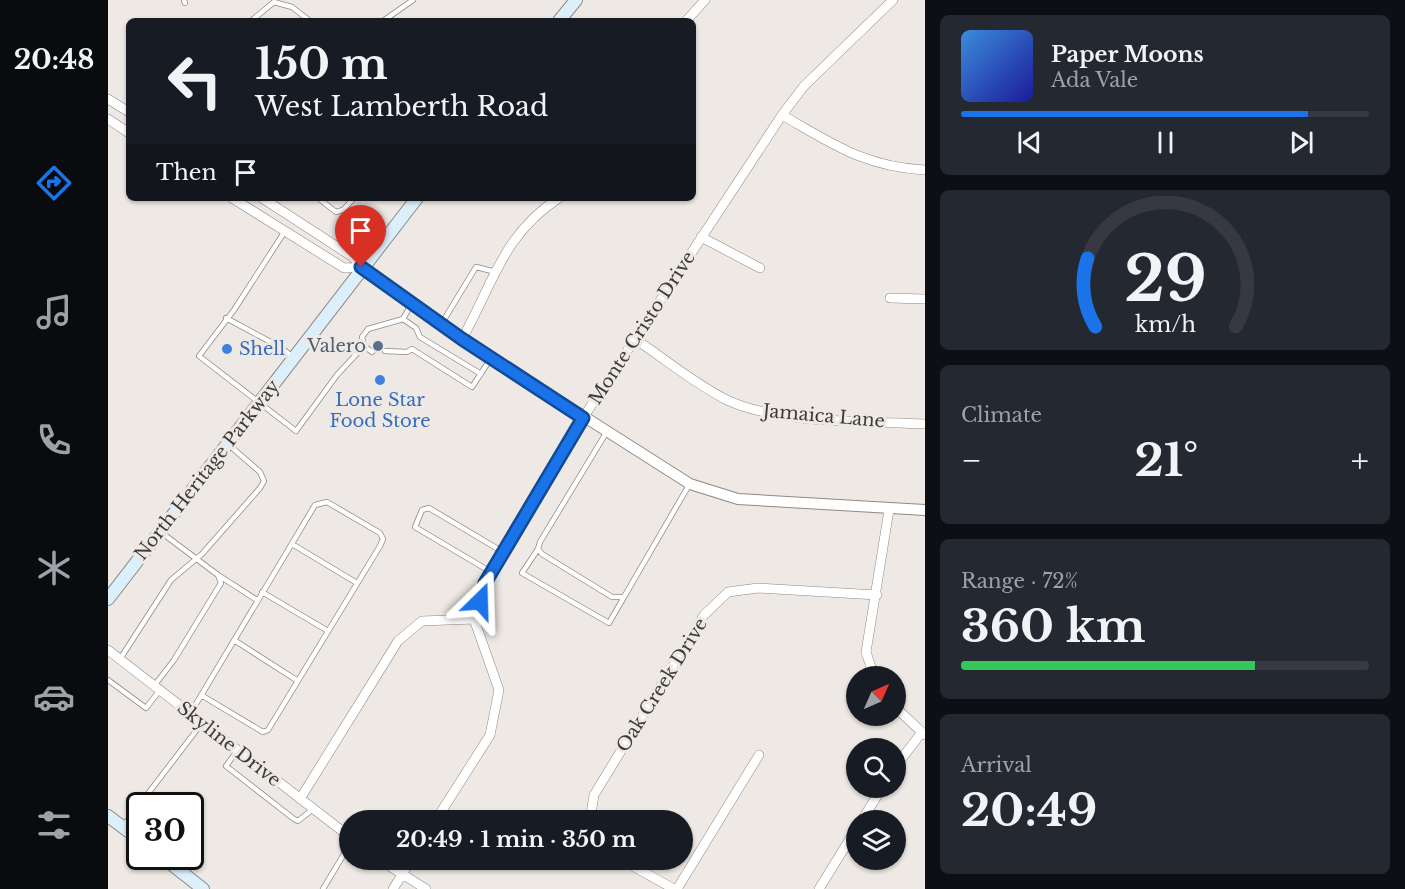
<!DOCTYPE html>
<meta charset="utf-8">
<style>
:root{--surface:#171b24;--page:#242831;--text:#f1f3f6;--muted:#9ea1a6;--line:#363941;--accent:#1a73e8}
body{margin:0;font-family:"Libre Baskerville",serif;background:var(--page);color:var(--text);height:100vh;display:flex;flex-direction:column;font-size:22px;white-space:nowrap}
*{box-sizing:border-box;margin:0}
p{font-size:20px;color:var(--muted)}
.icon{flex:none;width:33px;height:33px;fill:none;stroke:currentColor;stroke-width:2;stroke-linecap:round;stroke-linejoin:round}
.map{position:relative;flex:1;overflow:hidden}
.drawer{display:flex;flex-direction:column;gap:15px;padding:15px;background:#0d0f14;width:480px}
.drawer>*{flex:none}
.banner{position:absolute;left:18px;top:18px;width:570px;height:183px;border-radius:9px;box-shadow:0 2px 4px #0004;background:#171b24;color:var(--text);overflow:hidden}
.needle{width:39px;rotate:45deg}
.fabs{position:absolute;left:738px;top:666px;display:grid;gap:12px}
.fabs a{display:grid;place-items:center;width:60px;height:60px;border-radius:50%;background:var(--surface);box-shadow:0 2px 4px #0004;font-size:30px}
.speed{position:absolute;left:18px;top:792px;display:flex;gap:12px;font-size:30px;font-weight:700;text-align:center}
.speed>*{display:grid;place-content:center;width:78px;height:78px;border-radius:50%;background:var(--surface);box-shadow:0 2px 4px #0004;line-height:1}
.speed .limit{border:3px solid #111;border-radius:9px;background:#fff;color:#111}
.pin{position:absolute;display:grid;place-items:center;width:51px;height:51px;color:#fff;margin:-62px -26px;border-radius:50% 50% 50% 0;rotate:-45deg;box-shadow:0 0 6px #0007}
.pin .icon{rotate:45deg}
.me{position:absolute;width:66px;margin:-33px;rotate:22deg;stroke-linejoin:round;filter:drop-shadow(0 0 4px #0008)}
.turn{display:flex;align-items:center;gap:21px;height:126px;padding:0 30px;font-size:27px}
.turn .icon{width:78px;height:78px;stroke-width:2.5}
.turn b{display:block;font-size:42px;line-height:51px}
.then{display:flex;align-items:center;height:57px;padding:0 30px;background:#0003;gap:12px;font-size:22px}
.big{font-size:45px;font-weight:700;line-height:1.1}
.drawer .tile{flex:1;display:flex;flex-direction:column;justify-content:center;gap:9px;min-width:0;padding:0 21px;border-radius:9px;background:var(--page)}
.drawer .dial{align-items:center;gap:0}
.dial svg{height:156px;overflow:visible;fill:none;stroke:var(--line);stroke-width:7;stroke-linecap:round;text-anchor:middle}
.dial text{fill:var(--text);stroke:none}
.song{display:flex;align-items:center;gap:18px}
.cover{width:72px;height:72px;border-radius:9px;background:linear-gradient(135deg,hsl(210 70% 55%),hsl(240 70% 35%))}
.played{height:6px;border-radius:3px;background:linear-gradient(90deg,var(--accent) 85%,var(--line) 85%)}
.keys{display:flex;justify-content:space-around;direction:ltr}
.heat{display:flex;justify-content:space-between;align-items:center;font-size:33px;direction:ltr}
.charge{height:9px;border-radius:4px;background:linear-gradient(90deg,#34c759 72%,var(--line) 0)}
.trip{position:absolute;left:231px;top:810px;width:354px;height:60px;border-radius:30px;background:var(--surface);box-shadow:0 2px 4px #0004;font-weight:700;line-height:60px;text-align:center}
main{display:flex;flex:1;min-height:0}
.tabs{display:flex;flex-direction:column;width:108px;justify-content:space-around;align-items:center;background:#090b0e;color:var(--muted)}
.tabs .icon{width:42px;height:42px}
.tabs .on{color:var(--accent)}
.tabs b{font-size:27px;color:var(--text)}
.map>svg:first-child{display:block}
.lines{fill:none;stroke-linecap:round;stroke-linejoin:round}
.service-casing{stroke:#8e8985;stroke-width:6}
.minor-casing{stroke:#8e8985;stroke-width:10}
.tertiary-casing{stroke:#8e8985;stroke-width:12}
.secondary-casing{stroke:#8e8985;stroke-width:14}
.service{stroke:#fff;stroke-width:4.5}
.minor{stroke:#fff;stroke-width:9}
.tertiary{stroke:#fff;stroke-width:10}
.secondary{stroke:#dcf0fb;stroke-width:12}
.route-casing{stroke:#114b97;stroke-width:15}
.route{stroke:#1a73e8;stroke-width:10}
.service-dot{fill:#5c6f8a;stroke:#eee9e4;stroke-width:2}
.shop-dot{fill:#3f7fe0;stroke:#eee9e4;stroke-width:2}
.labels{text-anchor:middle;dominant-baseline:central;stroke-width:6;stroke-linejoin:round;paint-order:stroke}
.street-label{font-size:18px;fill:#3e3c3a;stroke:#eee9e4}
.service-label{font-size:18px;fill:#4e5e75;stroke:#eee9e4;text-anchor:end}
.shop-label{font-size:18px;fill:#366cbe;stroke:#eee9e4;text-anchor:start}
</style>
<main>
<nav class="tabs">
<b>20:48</b>
<svg class="icon on" aria-label="directions" viewBox="0 0 24 24"><path d="M12 3l9 9-9 9-9-9zM9 14v-3h6M13 9l2 2-2 2"/></svg>
<svg class="icon" aria-label="music" viewBox="0 0 24 24"><path d="M9 18V5l10-2v13"/><circle cx="6" cy="18" r="3"/><circle cx="16" cy="16" r="3"/></svg>
<svg class="icon" aria-label="phone" viewBox="0 0 24 24"><path d="M5 4h4l2 5-3 2q2 4 5 5l2-3 5 2v4C11 20 4 13 5 4z"/></svg>
<svg class="icon" aria-label="climate" viewBox="0 0 24 24"><path d="M12 3v18M4 7l16 10M4 17L20 7"/></svg>
<svg class="icon" aria-label="car" viewBox="0 0 24 24"><path d="M5 17H2v-5l4-1 3-4h7l3 4 3 1v5h-3M9 17h6M6 11h13"/><circle cx="7" cy="17" r="2"/><circle cx="17" cy="17" r="2"/></svg>
<svg class="icon" aria-label="filters" viewBox="0 0 24 24"><path d="M4 7h16M4 17h16"/><circle cx="9" cy="7" r="2"/><circle cx="15" cy="17" r="2"/></svg>
</nav>
<div class="map">
<svg width="817" height="889" viewBox="0 0 817 889">
<rect width="100%" height="100%" fill="#eee9e4"/>
<g class="lines">
<g class="service-casing">
<path id="service" d="M76 0 77 3
M143 21 166 2 184 7 202 21
M275 21 305 0
M210 198 228 212 235 210 246 198
M177 231 126 310 91 356 188 431 229 375 256 346 264 352
M118 318 172 347 185 357
M295 319 304 303
M334 323 368 267 388 272
M256 346 254 337 260 329 295 319 308 328 312 337 373 374
M277 351 299 352 304 349 364 387 383 358
M498 433 432 542 430 549 434 554 504 597H516L581 485
M184 544 249 583
M430 549 414 573 501 623 516 597
M383 572 307 527 314 510 321 508 395 552
M110 575 149 600
M154 592 220 631
M126 640 190 681
M12 659 63 580 94 554 152 488 156 481 152 472 121 445
M0 680 38 708 52 690
M46 686 66 660 113 583 110 575 54 533
M82 714 207 505 219 502 272 533 275 539 272 546 160 730 155 732 93 695
M129 751 118 766 186 819 190 821 205 809
M16 825 94 723
M215 889 242 844"/>
</g>
<g class="minor-casing">
<path id="minor" d="M578 21 597 0
M0 99 21 112
M674 115C725 144 757 167 817 170
M0 119 21 133
M124 198 236 268 253 267
M154 198 245 257 253 267
M593 237 652 268
M782 298 817 299
M354 339C385 284 395 234 451 198
M527 339C557 359 587 384 619 400 669 424 760 421 817 424
M0 650 242 837
M766 676 758 652 781 510
M788 708 817 735
M788 766 814 732
M192 799 290 641 314 621 366 619
M328 820 382 735 391 690 366 619 377 583 475 418 674 115 696 86 785 0
M482 820 486 795 596 615 620 592 650 588 769 595
M754 820 774 788
M272 860 318 889
M514 860 566 889
M285 889 303 860
M569 889 651 755
M711 889 748 829"/>
</g>
<g class="tertiary-casing">
<path id="tertiary" d="M253 267 354 339 582 484 630 499 817 510"/>
</g>
<g class="secondary-casing">
<path id="secondary" d="M451 21 468 0
M0 599 309 198
M0 816 32 840
M53 856 95 889"/>
</g>
<use href="#service" class="service"/>
<use href="#minor" class="minor"/>
<use href="#tertiary" class="tertiary"/>
<use href="#secondary" class="secondary"/>
</g>
<g class="lines">
<g class="route-casing">
<path id="route" d="M253 267 354 339 475 418 377 583 372 601"/>
</g>
<use href="#route" class="route"/>
</g>
<circle class="service-dot" cx="270" cy="346" r="6"/>
<g class="shop-dot">
<circle cx="119" cy="349" r="6"/>
<circle cx="272" cy="380" r="6"/>
</g>
<g class="labels">
<g class="street-label">
<text transform="translate(534 328) rotate(-57)">Monte Cristo Drive</text>
<text transform="translate(716 416) rotate(5)">Jamaica Lane</text>
<text transform="translate(99 470) rotate(-52)">North Heritage Parkway</text>
<text transform="translate(554 685) rotate(-58)">Oak Creek Drive</text>
<text transform="translate(121 744) rotate(38)">Skyline Drive</text>
</g>
<g class="service-label">
<text x="258" y="346">Valero</text>
</g>
<g class="shop-label">
<text x="131" y="349">Shell</text>
<text x="272" y="400" text-anchor="middle">Lone Star<tspan x="272" dy="21">Food Store</tspan></text>
</g>
</g>
</svg>
<div class="fabs">
<a><svg class="needle" viewBox="-14 -14 28 28"><path d="M0-13l5 13h-10z" fill="#e53935"/><path d="M0 13l5-13h-10z" fill="#9ea1a6"/></svg></a>
<a><svg class="icon" aria-label="search" viewBox="0 0 24 24"><circle cx="10" cy="10" r="6"/><path d="M15 15l6 6"/></svg></a>
<a><svg class="icon" aria-label="layers" viewBox="0 0 24 24"><path d="M12 4l9 5-9 5-9-5zM3 14l9 5 9-5"/></svg></a>
</div>
<div class="speed"><div class="limit">30</div></div>
<div class="pin" style="left:253px;top:267px;background:#d93025"><svg class="icon" aria-label="arrive" viewBox="0 0 24 24"><path d="M6 21V4h12l-3 4 3 4H6"/></svg></div>
<svg class="me" style="left:372px;top:601px" viewBox="-20 -20 40 40"><path d="M0-17L14 15 0 8-14 15z" fill="#1a73e8" stroke="#fff" stroke-width="4"/></svg>
<div class="trip">20:49 · 1 min · 350 m</div>
<div class="banner">
<div class="turn"><svg class="icon" aria-label="left" viewBox="0 0 24 24"><path d="M17 20v-9H6M10 6l-5 5 5 5"/></svg><div><b>150 m</b>West Lamberth Road</div></div>
<div class="then">Then<svg class="icon" aria-label="arrive" viewBox="0 0 24 24"><path d="M6 21V4h12l-3 4 3 4H6"/></svg></div>
</div>
</div>
<section class="drawer">
<div class="tile">
<div class="song"><i class="cover"></i><div><b>Paper Moons</b><p>Ada Vale</p></div></div>
<div class="played"></div>
<div class="keys"><svg class="icon" aria-label="previous" viewBox="0 0 24 24"><path d="M18 5L8 12l10 7zM5 5v14"/></svg><svg class="icon" aria-label="pause" viewBox="0 0 24 24"><path d="M8 5v14M16 5v14"/></svg><svg class="icon" aria-label="next" viewBox="0 0 24 24"><path d="M6 5l10 7-10 7zM19 5v14"/></svg></div>
</div>
<div class="tile dial"><svg viewBox="0 0 100 80">
<path d="M14 69A42 42 0 1 1 86 69"/>
<path d="M14 69A42 42 0 0 1 10 34" stroke="#1a73e8"/>
<text x="50" y="56" font-size="32" font-weight="700">29</text>
<text x="50" y="72" font-size="11">km/h</text>
</svg></div>
<div class="tile"><p>Climate</p>
<div class="heat"><a>−</a><b class="big">21°</b><a>+</a></div>
</div>
<div class="tile"><p>Range · 72%</p><b class="big">360 km</b><div class="charge"></div></div>
<div class="tile"><p>Arrival</p><b class="big">20:49</b></div>
</section>
</main>
